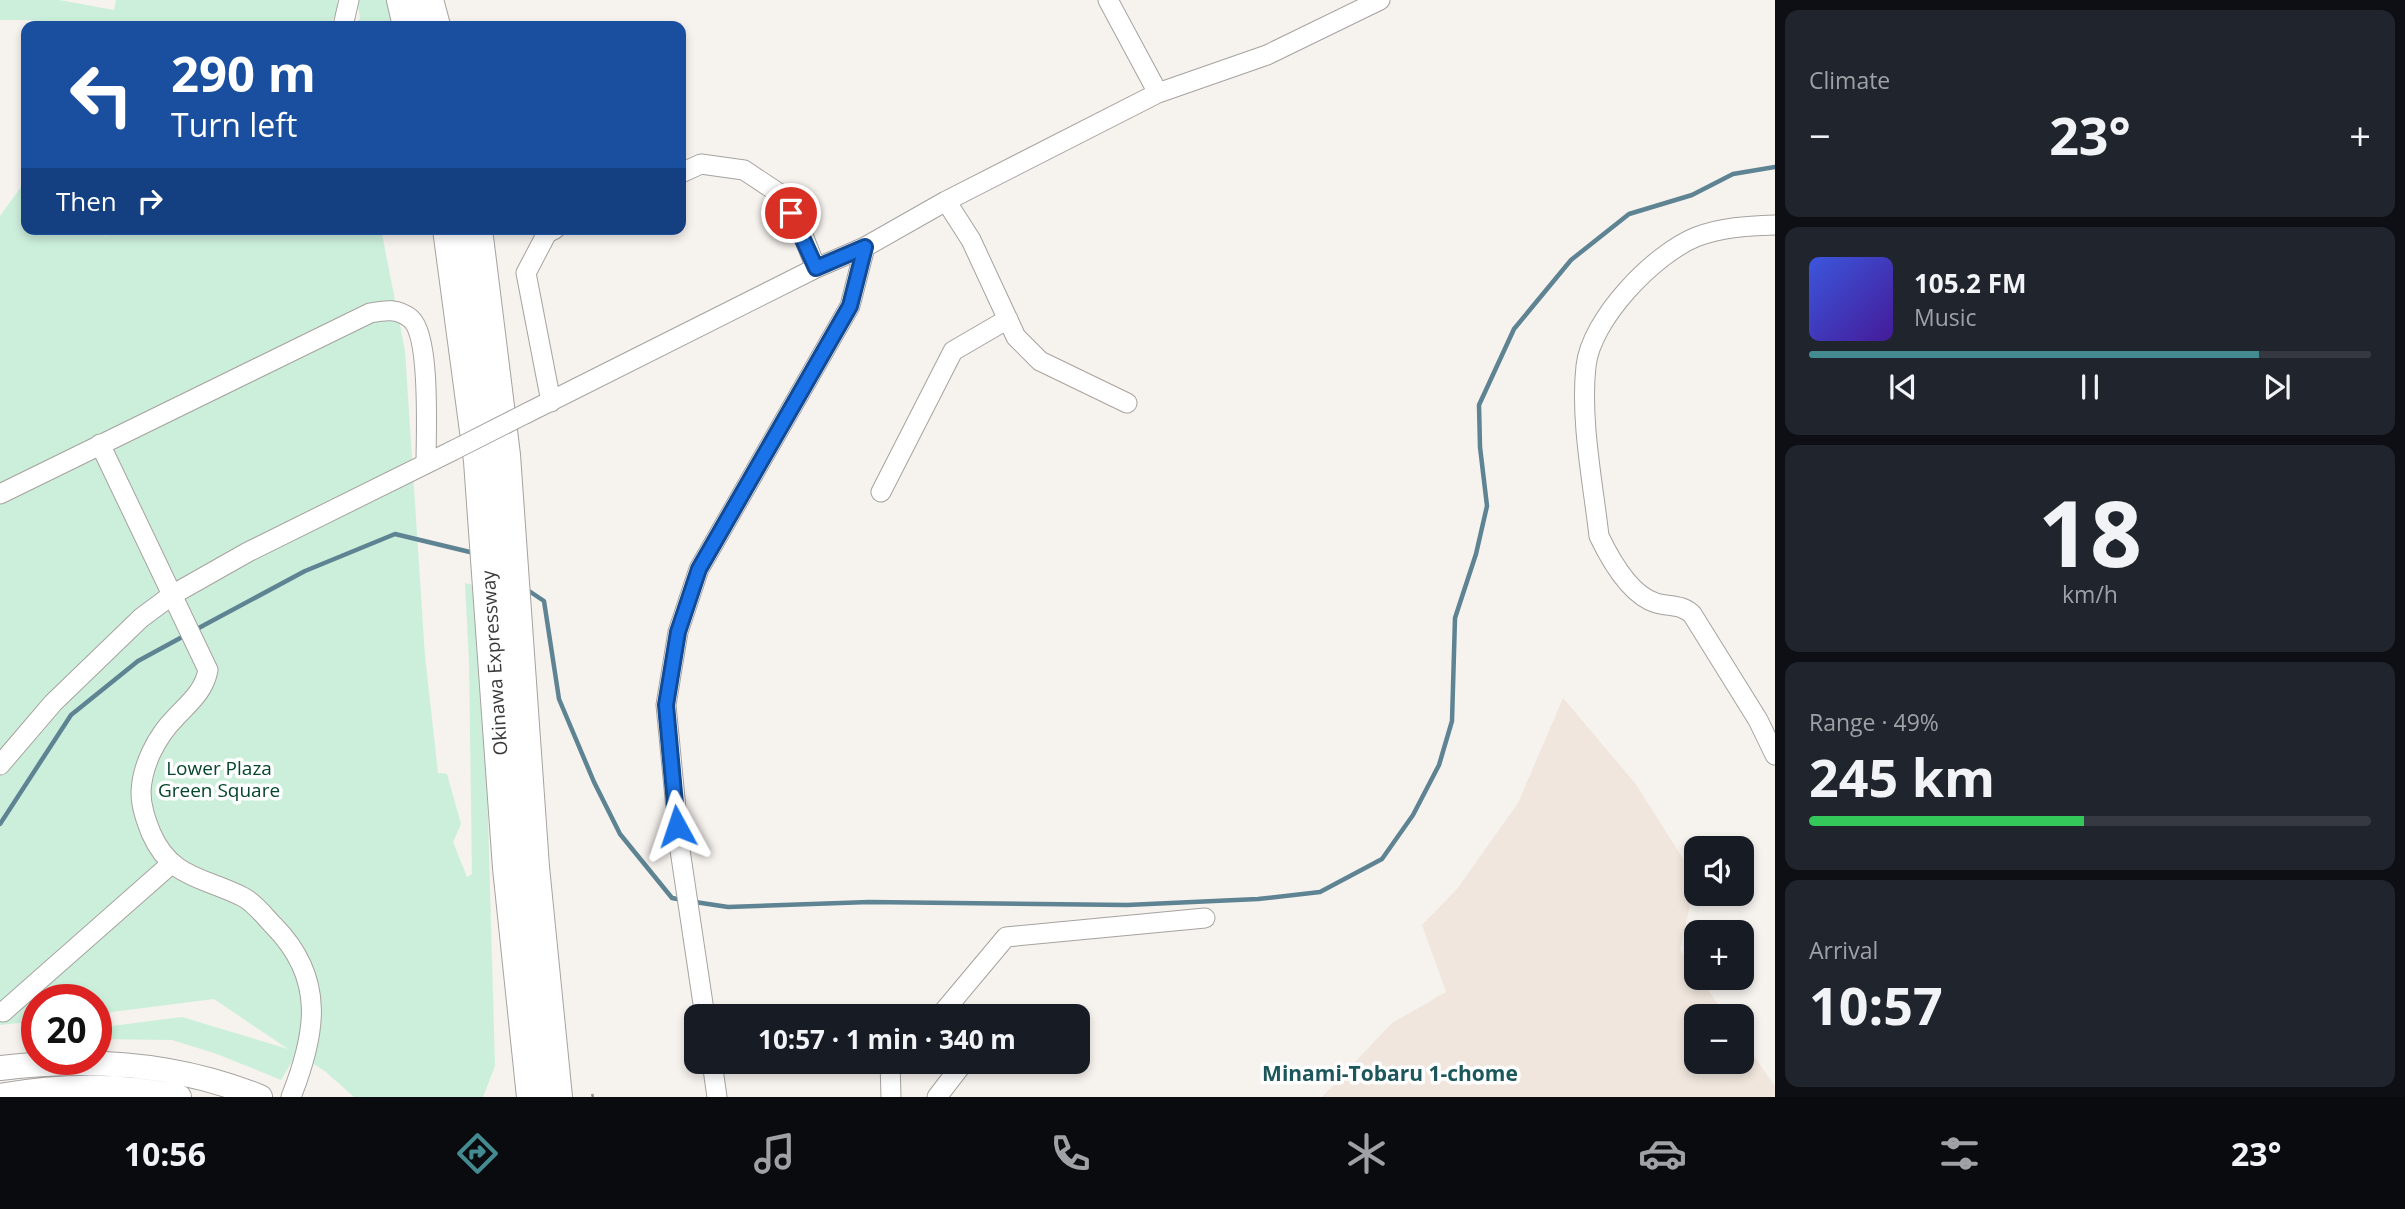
<!DOCTYPE html>
<meta charset="utf-8">
<style>
:root{--surface:#171b24;--page:#20242c;--text:#f1f3f6;--muted:#9ea1a6;--line:#363941;--accent:#438b90}
body{margin:0;font-family:"Open Sans",sans-serif;background:var(--page);color:var(--text);height:100vh;display:flex;flex-direction:column;font-size:26px;white-space:nowrap}
*{box-sizing:border-box;margin:0}
p{font-size:23px;color:var(--muted)}
.icon{flex:none;width:38px;height:38px;fill:none;stroke:currentColor;stroke-width:2;stroke-linecap:round;stroke-linejoin:round}
.map{position:relative;flex:1;overflow:hidden}
.panel{display:flex;flex-direction:column;gap:10px;padding:10px;background:#0d0f14;width:630px}
.panel>*{flex:none}
.top-card{position:absolute;left:21px;top:21px;width:665px;height:214px;border-radius:14px;box-shadow:0 4px 10px #0003;background:#1a4fa0;color:#fff;overflow:hidden}
.tools{position:absolute;left:1684px;top:836px;display:grid;gap:14px}
.tools a{display:grid;place-items:center;width:70px;height:70px;border-radius:14px;background:var(--surface);box-shadow:0 4px 10px #0003;font-size:35px}
.speed{position:absolute;left:21px;top:984px;display:flex;gap:14px;font-size:35px;font-weight:700;text-align:center}
.speed>*{display:grid;place-content:center;width:91px;height:91px;border-radius:50%;background:var(--surface);box-shadow:0 4px 10px #0003;line-height:1}
.speed .limit{border:10px solid #d22;background:#fff;color:#111}
.pin{position:absolute;display:grid;place-items:center;width:60px;height:60px;color:#fff;margin:-30px;border:4px solid #fff;border-radius:50%;box-shadow:0 2px 7px #0007}
.me{position:absolute;width:77px;margin:-38px;rotate:355deg;stroke-linejoin:round;filter:drop-shadow(0 0 5px #0008)}
.turn{display:flex;align-items:center;gap:24px;height:147px;padding:0 35px;font-size:32px}
.turn .icon{width:91px;height:91px;stroke-width:2.5}
.turn b{display:block;font-size:49px;line-height:60px}
.then{display:flex;align-items:center;height:66px;padding:0 35px;background:#0003;gap:14px;font-size:26px}
.big{font-size:52px;font-weight:700;line-height:1.1}
.panel .card{flex:1;display:flex;flex-direction:column;justify-content:center;gap:10px;min-width:0;padding:0 24px;border-radius:14px;background:var(--page)}
.panel .dial{align-items:center;gap:0}
.dial b{font-size:91px;line-height:1}
.song{display:flex;align-items:center;gap:21px}
.cover{width:84px;height:84px;border-radius:10px;background:linear-gradient(135deg,hsl(230 70% 55%),hsl(260 70% 35%))}
.played{height:7px;border-radius:4px;background:linear-gradient(90deg,var(--accent) 80%,var(--line) 80%)}
.keys{display:flex;justify-content:space-around;direction:ltr}
.heat{display:flex;justify-content:space-between;align-items:center;font-size:38px;direction:ltr}
.charge{height:10px;border-radius:5px;background:linear-gradient(90deg,#34c759 49%,var(--line) 0)}
.trip{position:absolute;left:684px;top:1004px;width:406px;height:70px;border-radius:14px;background:var(--surface);box-shadow:0 4px 10px #0003;font-weight:700;line-height:70px;text-align:center}
.tabs{display:flex;height:112px;justify-content:space-around;align-items:center;background:#090b0e;color:var(--muted)}
.tabs .icon{width:49px;height:49px}
.tabs .current{color:var(--accent)}
.tabs b{font-size:32px;color:var(--text)}
main{display:flex;flex:1;min-height:0}
.map>svg:first-child{display:block}
.built{fill:#f0e6dd}
.green{fill:#ccefdb}
.lines{fill:none;stroke-linecap:round;stroke-linejoin:round}
.stream{stroke:#5e8392;stroke-width:4.5}
.minor-casing{stroke:#a6a29f;stroke-width:21}
.major-casing{stroke:#a6a29f;stroke-width:26}
.highway-casing{stroke:#a6a29f;stroke-width:32}
.path{stroke:#94918f;stroke-width:2.5;stroke-dasharray:3.5 5;stroke-linecap:butt}
.minor{stroke:#fff;stroke-width:19}
.major{stroke:#fff;stroke-width:24}
.highway{stroke:#fff;stroke-width:30}
.minor-bridge-casing{stroke:#a6a29f;stroke-width:21;stroke-linecap:butt}
.minor-bridge{stroke:#fff;stroke-width:19}
.route-casing{stroke:#114b97;stroke-width:18}
.route{stroke:#1a73e8;stroke-width:12}
.labels{text-anchor:middle;dominant-baseline:central;stroke-width:7;stroke-linejoin:round;paint-order:stroke}
.street-label{font-size:19px;fill:#3c3a39;stroke:#fff}
.park-label{font-size:19px;fill:#05462c;stroke:#fff}
.neighbourhood-label{font-size:21px;font-weight:bold;fill:#1c575b;stroke:#fff}
</style>
<main>
<div class="map">
<svg width="1775" height="1097" viewBox="0 0 1775 1097">
<rect width="100%" height="100%" fill="#f6f2ee"/>
<path class="built" d="M1563 698 1635 783 1696 879 1680 950 1696 972V978H1700L1727 1017H1696V1062H1741V1038L1775 1086V1097H1322L1392 1023 1446 992 1422 925 1457 889 1518 803Z"/>
<path class="green" d="M0 0H59L114 10 116 0H337V12L329 26H61L31 20H0Z
M357 0H389L396 26H356L360 18Z
M26 180V229H106L105 236 124 229H381L405 351 425 656 438 773 447 774 461 824 453 842 467 877 472 874 469 662 465 583 473 585 484 675 495 1066 483 1097H354L326 1072 297 1053 281 1080 217 1054 172 1040 96 1039V1028L182 1017 288 1049 214 999 96 1014V999H37V1021L0 1025V216Z"/>
<g class="lines">
<path class="stream" d="M529 591 544 601 559 699 594 782 620 834 672 898 683 900
M195 630 305 571 395 534 474 553
M0 824 71 715 138 661 184 636
M695 902 728 907 869 902 1127 905 1258 899 1320 892 1382 859 1413 815 1439 765 1452 721 1455 618 1476 554 1487 506 1480 447 1479 405 1514 329 1571 260 1629 214 1692 195 1733 174 1775 167"/>
<g class="minor-casing">
<path id="minor" d="M1108 0 1158 93
M343 26 349 0
M681 173 701 164 744 170 780 194 802 233 816 268
M946 201 971 240 1016 337 1040 361 1127 403
M1775 225C1748 226 1722 227 1696 237 1654 254 1591 319 1586 366 1580 420 1593 483 1599 536 1610 559 1630 595 1656 603 1670 607 1681 604 1692 614L1758 720 1775 755
M551 402 526 273 547 233 555 229
M525 414 816 268 865 247 946 201 1158 93 1267 55 1380 0
M100 444 208 670C204 691 190 702 176 717 157 736 142 765 141 792 141 807 146 820 151 833 171 879 204 877 243 897 255 903 265 917 274 926 326 979 316 1034 291 1097
M881 492 953 351 1008 319
M0 494 370 313C385 310 398 308 411 319 431 337 426 434 426 463
M0 765 53 703 141 618 172 595 248 552 452 451
M3 1012 171 864
M705 1017 680 850 666 705 678 632 699 569 850 306 865 247
M939 1017 1006 937 1205 918
M1000 1017 1001 1016
M712 1062 717 1097
M890 1062 891 1097
M937 1097 964 1062"/>
</g>
<g class="major-casing">
<path id="major" d="M0 1068C90 1057 176 1063 260 1097
M0 1096C61 1085 118 1084 179 1097"/>
</g>
<g class="highway-casing">
<path id="highway" d="M402 0 408 26
M428 0 435 26
M448 229 479 461 508 868 532 1097
M477 229 505 455 534 867 557 1097"/>
</g>
<path class="path" d="M592 1094 593 1097"/>
<use href="#minor" class="minor"/>
<use href="#major" class="major"/>
<use href="#highway" class="highway"/>
<g class="minor-bridge-casing">
<path id="minor-bridge" d="M452 451 525 414"/>
</g>
<use href="#minor-bridge" class="minor-bridge"/>
</g>
<g class="lines">
<g class="route-casing">
<path id="route" d="M677 826 666 705 678 632 699 569 850 306 865 247 816 268 791 213"/>
</g>
<use href="#route" class="route"/>
</g>
<g class="labels">
<g class="street-label">
<text transform="translate(494 663) rotate(-94)">Okinawa Expressway</text>
</g>
<g class="park-label">
<text x="219" y="768">Lower Plaza<tspan x="219" dy="22">Green Square</tspan></text>
</g>
<g class="neighbourhood-label">
<text x="1390" y="1073">Minami-Tobaru 1-chome</text>
</g>
</g>
</svg>
<div class="tools">
<a><svg class="icon" aria-label="sound" viewBox="0 0 24 24"><path d="M4 9h4l5-4v14l-5-4H4zM17 9q2 3 0 6"/></svg></a>
<a>+</a>
<a>−</a>
</div>
<div class="speed"><div class="limit">20</div></div>
<div class="pin" style="left:791px;top:213px;background:#d93025"><svg class="icon" aria-label="arrive" viewBox="0 0 24 24"><path d="M6 21V4h12l-3 4 3 4H6"/></svg></div>
<svg class="me" style="left:677px;top:826px" viewBox="-20 -20 40 40"><path d="M0-17L14 15 0 8-14 15z" fill="#1a73e8" stroke="#fff" stroke-width="4"/></svg>
<div class="trip">10:57 · 1 min · 340 m</div>
<div class="top-card">
<div class="turn"><svg class="icon" aria-label="left" viewBox="0 0 24 24"><path d="M17 20v-9H6M10 6l-5 5 5 5"/></svg><div><b>290 m</b>Turn left</div></div>
<div class="then">Then<svg class="icon" aria-label="right" viewBox="0 0 24 24"><path d="M7 20v-9h11M14 6l5 5-5 5"/></svg></div>
</div>
</div>
<section class="panel">
<div class="card"><p>Climate</p>
<div class="heat"><a>−</a><b class="big">23°</b><a>+</a></div>
</div>
<div class="card">
<div class="song"><i class="cover"></i><div><b>105.2 FM</b><p>Music</p></div></div>
<div class="played"></div>
<div class="keys"><svg class="icon" aria-label="previous" viewBox="0 0 24 24"><path d="M18 5L8 12l10 7zM5 5v14"/></svg><svg class="icon" aria-label="pause" viewBox="0 0 24 24"><path d="M8 5v14M16 5v14"/></svg><svg class="icon" aria-label="next" viewBox="0 0 24 24"><path d="M6 5l10 7-10 7zM19 5v14"/></svg></div>
</div>
<div class="card dial"><b>18</b><p>km/h</p></div>
<div class="card"><p>Range · 49%</p><b class="big">245 km</b><div class="charge"></div></div>
<div class="card"><p>Arrival</p><b class="big">10:57</b></div>
</section>
</main>
<nav class="tabs">
<b>10:56</b>
<svg class="icon current" aria-label="directions" viewBox="0 0 24 24"><path d="M12 3l9 9-9 9-9-9zM9 14v-3h6M13 9l2 2-2 2"/></svg>
<svg class="icon" aria-label="music" viewBox="0 0 24 24"><path d="M9 18V5l10-2v13"/><circle cx="6" cy="18" r="3"/><circle cx="16" cy="16" r="3"/></svg>
<svg class="icon" aria-label="phone" viewBox="0 0 24 24"><path d="M5 4h4l2 5-3 2q2 4 5 5l2-3 5 2v4C11 20 4 13 5 4z"/></svg>
<svg class="icon" aria-label="climate" viewBox="0 0 24 24"><path d="M12 3v18M4 7l16 10M4 17L20 7"/></svg>
<svg class="icon" aria-label="car" viewBox="0 0 24 24"><path d="M5 17H2v-5l4-1 3-4h7l3 4 3 1v5h-3M9 17h6M6 11h13"/><circle cx="7" cy="17" r="2"/><circle cx="17" cy="17" r="2"/></svg>
<svg class="icon" aria-label="filters" viewBox="0 0 24 24"><path d="M4 7h16M4 17h16"/><circle cx="9" cy="7" r="2"/><circle cx="15" cy="17" r="2"/></svg>
<b>23°</b>
</nav>
